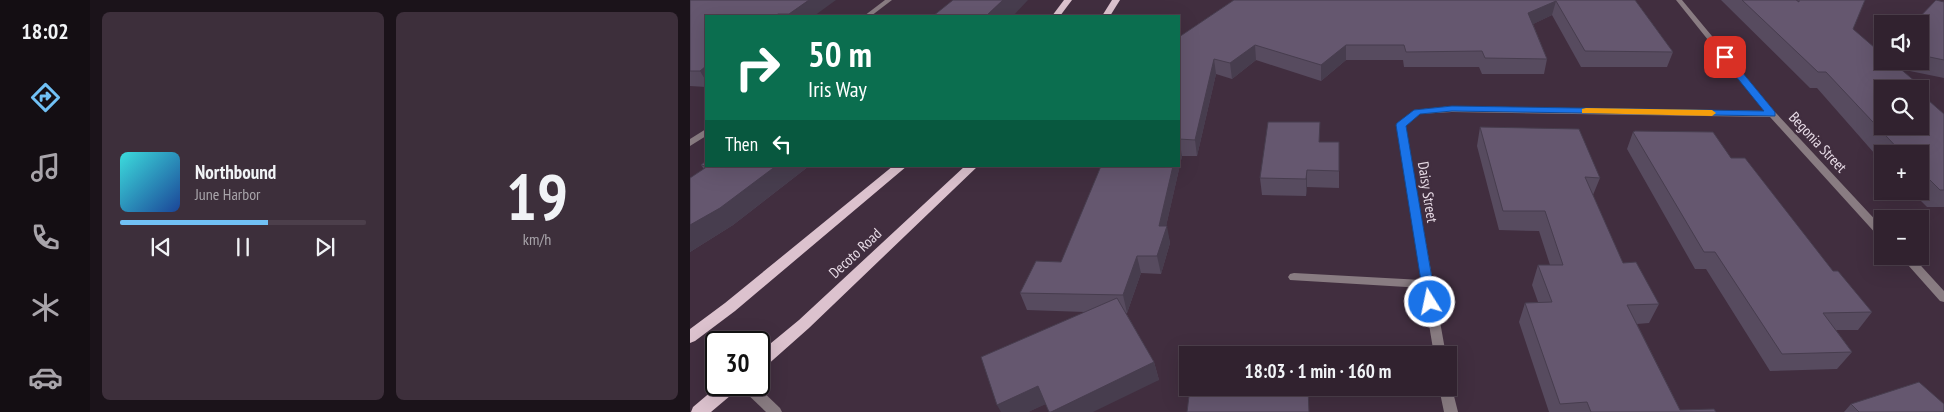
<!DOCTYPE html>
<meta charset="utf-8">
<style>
:root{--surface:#31222f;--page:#3d2f3b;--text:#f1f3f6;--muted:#a8a4aa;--line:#4c3f4b;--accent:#71c1f5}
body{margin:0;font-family:"PT Sans Narrow",sans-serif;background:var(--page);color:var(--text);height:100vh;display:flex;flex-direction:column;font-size:19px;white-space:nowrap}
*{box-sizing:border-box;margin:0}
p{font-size:16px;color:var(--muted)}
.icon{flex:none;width:28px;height:28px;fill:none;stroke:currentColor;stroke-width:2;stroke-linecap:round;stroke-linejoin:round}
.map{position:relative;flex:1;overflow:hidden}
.side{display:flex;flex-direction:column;gap:12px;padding:12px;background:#1b131a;width:600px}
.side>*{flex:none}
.top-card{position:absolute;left:15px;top:15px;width:475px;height:152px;border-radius:0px;box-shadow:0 5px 20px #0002,0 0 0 1px var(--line);background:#0b6e4f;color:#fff;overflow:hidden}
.controls{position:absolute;left:1184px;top:15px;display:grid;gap:10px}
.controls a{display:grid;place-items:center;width:55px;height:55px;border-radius:0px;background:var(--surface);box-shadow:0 5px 20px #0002,0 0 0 1px var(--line);font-size:25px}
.speed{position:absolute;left:15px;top:331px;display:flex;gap:10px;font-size:25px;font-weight:700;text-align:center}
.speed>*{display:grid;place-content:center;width:65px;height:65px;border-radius:50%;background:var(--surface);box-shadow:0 5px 20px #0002,0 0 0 1px var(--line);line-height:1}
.speed .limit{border:2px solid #111;border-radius:8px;background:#fff;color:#111}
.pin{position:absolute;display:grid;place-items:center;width:42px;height:42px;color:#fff;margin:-21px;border-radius:10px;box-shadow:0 2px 8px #0006}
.me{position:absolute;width:55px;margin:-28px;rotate:350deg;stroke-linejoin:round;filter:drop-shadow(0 0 4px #0008)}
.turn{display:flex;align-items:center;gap:18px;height:105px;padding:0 20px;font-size:22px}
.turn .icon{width:65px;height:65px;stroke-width:2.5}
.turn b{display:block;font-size:35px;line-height:42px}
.then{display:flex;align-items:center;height:48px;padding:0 20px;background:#0003;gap:10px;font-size:19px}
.side .card{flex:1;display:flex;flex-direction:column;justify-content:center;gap:8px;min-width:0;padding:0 18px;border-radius:8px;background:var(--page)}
.side .dial{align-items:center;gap:0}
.dial b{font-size:65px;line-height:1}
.song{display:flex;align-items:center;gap:15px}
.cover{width:60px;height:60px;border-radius:8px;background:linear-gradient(135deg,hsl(180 70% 55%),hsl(220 70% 35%))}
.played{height:5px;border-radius:2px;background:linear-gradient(90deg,var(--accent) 60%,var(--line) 60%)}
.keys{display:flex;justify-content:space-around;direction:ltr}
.side .tiles{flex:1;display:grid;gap:12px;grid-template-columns:repeat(2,1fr)}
.trip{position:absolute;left:489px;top:346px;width:278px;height:50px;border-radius:0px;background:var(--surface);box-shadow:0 5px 20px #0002,0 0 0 1px var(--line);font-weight:600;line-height:50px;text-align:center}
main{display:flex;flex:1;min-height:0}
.tab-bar{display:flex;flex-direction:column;width:90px;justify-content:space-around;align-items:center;background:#140e13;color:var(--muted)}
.tab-bar .icon{width:35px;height:35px}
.tab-bar .selected{color:var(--accent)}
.tab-bar b{font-size:22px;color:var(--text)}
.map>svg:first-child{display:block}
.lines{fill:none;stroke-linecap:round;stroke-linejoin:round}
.service{fill:#897c82;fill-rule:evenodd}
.minor{fill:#897c82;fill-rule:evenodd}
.primary{fill:#dcc2ce;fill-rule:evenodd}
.wall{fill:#574b5f;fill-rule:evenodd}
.shaded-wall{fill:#473d4e}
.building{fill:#65576f;stroke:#473d4e}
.route{fill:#1a73e8;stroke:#114b97}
.slow{fill:#f59e0b}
.labels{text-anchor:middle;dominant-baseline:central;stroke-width:5;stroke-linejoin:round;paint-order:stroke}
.street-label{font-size:15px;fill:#e8dce7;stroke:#412e3f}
</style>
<main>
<nav class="tab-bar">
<b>18:02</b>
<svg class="icon selected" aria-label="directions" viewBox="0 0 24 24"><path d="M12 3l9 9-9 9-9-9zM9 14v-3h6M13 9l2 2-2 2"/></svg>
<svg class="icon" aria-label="music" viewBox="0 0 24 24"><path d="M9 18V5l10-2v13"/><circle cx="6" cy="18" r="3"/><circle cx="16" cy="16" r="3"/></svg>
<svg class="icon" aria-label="phone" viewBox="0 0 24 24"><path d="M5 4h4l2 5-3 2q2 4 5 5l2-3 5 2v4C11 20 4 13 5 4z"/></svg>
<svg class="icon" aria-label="climate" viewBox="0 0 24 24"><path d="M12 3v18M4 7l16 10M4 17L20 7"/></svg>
<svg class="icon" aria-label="car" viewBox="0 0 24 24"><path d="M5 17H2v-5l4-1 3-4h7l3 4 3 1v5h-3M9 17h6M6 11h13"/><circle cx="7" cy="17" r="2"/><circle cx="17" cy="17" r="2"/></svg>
</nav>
<section class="side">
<div class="tiles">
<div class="card">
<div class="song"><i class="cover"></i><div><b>Northbound</b><p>June Harbor</p></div></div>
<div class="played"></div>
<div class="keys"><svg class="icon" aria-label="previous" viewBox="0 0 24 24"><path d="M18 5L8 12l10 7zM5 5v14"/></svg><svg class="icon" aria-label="pause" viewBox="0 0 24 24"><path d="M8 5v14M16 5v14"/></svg><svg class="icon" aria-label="next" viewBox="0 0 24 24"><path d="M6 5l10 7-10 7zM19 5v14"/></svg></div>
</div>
<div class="card dial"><b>19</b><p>km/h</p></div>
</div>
</section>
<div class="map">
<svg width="1254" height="412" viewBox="0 0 1254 412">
<rect width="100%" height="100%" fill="#412e3f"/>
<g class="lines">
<path class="service" d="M51 385H66L90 408 92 412H76L52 389Z"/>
<path class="minor" d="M195 0H202L181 16H174Z
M986 0H992L1085 112 1192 227V236H1188L1080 117 762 112 729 114 715 126 756 355H744L733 288 600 280 598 277 600 274 604 273 732 280 707 125 724 110 762 106 1075 111Z
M16 129V136L0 146V139Z
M1210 256H1222L1254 291V302L1250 301Z
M758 383 761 384 768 412H754L749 388H758Z"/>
<path class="primary" d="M374 0H382L370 16H362Z
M422 0H430L420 16H412Z
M203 166H217L45 311 5 341 0 343V329L35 303Z
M275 166H288L119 328 75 367 69 368V353L109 320Z
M29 385H49L47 390 21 412H1L3 407Z"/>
</g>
<path class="wall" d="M0 0 124 16H16V87L0 86Z
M544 0H945L983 52 977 67H891L862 15 843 24 857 59 854 74H792L789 67H714L713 60H656L631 81 566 60 542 79 526 74 507 156H492L476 226 480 243 471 274 451 273 437 313H436L464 362 469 380 355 404 338 412H311L395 312 337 310 330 293 371 262 489 166V37Z
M1031 0H1106L1107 1 1108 0H1175L1163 29 1192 61H1230V24L1254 2V78L1210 69 1239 93 1235 98 1254 114V207H1237L1221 191H1230V154H1192V162L1127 88H1120ZM1230 89V126H1192Z
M790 127 910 178 903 195 933 263 969 304 959 323 947 324 990 410 1026 412H859L829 322 835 303 848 302 842 285 848 265H860L849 231 809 230 787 146Z
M943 132 1041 158 1143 271 1182 312 1168 330H1146L1162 352 1147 369 1080 371 1016 269H1005L937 149Z
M630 142 649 171V188L617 187 616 196 572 195 570 178Z
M11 165 16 166H119L43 225 0 252V178L14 169Z
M1161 404 1254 412H1154Z"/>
<path class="shaded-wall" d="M119 0H146L124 16H100L99 14Z
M313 0H338L323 16H296Z
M866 1 862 15 835 28 838 13Z
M565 45 566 60 542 79 540 63Z
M656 45V60L631 81V65Z
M524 59 526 74 507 156 505 140Z
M16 66V81L10 71Z
M489 139 492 156 475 231 477 226 480 243 471 274 467 256 469 226 483 166H489Z
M86 166H119L43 225 0 252V225Z
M617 170V187L616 196V179Z
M447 256 451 273 437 313 433 295Z
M464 362 469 380 403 412H361Z
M348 386 356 404 338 412H311L307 405Z"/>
<path class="building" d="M0 0H119L99 14H88L85 16H16V66L10 71H0Z
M263 0H313L296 16H243Z
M544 0H945L983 52 895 51 866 1 838 13 857 59 795 58 792 51 716 52 714 45H656L631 65 565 45 540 63 524 59 505 140 489 139V141V37Z
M1052 0H1106L1109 2V0H1175L1163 29 1192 54V61H1201L1239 93H1230V89H1192V126H1230V93L1254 114V190H1250L1230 170V154H1213L1136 72H1128Z
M1246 0 1254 2V60L1230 55V24H1223Z
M578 122H630L629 142H649V171L617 170 616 179 570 178Z
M790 127 889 129 910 178 895 177 933 263 946 262 969 304 937 305 990 410 1024 409 1026 412H901L897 402 870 404 835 303 862 302 848 265H873L855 211H813Z
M945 131 1023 132 1041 158H1055L1143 271H1148L1182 312 1133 313 1162 352 1092 354 1025 252H1014L943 132Z
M16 161V166L11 165Z
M17 166H86L30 208 0 225V178L18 166Z
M411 166H483L469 226H477L467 256H447L433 295 330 293 346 261 371 262Z
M427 298 464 362 361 412H359L348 386 307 405 291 357Z
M1229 382 1254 404V412H1169L1161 404Z
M500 388H618L619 412H497Z"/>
<path class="route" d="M1032 55H1038L1085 112V116L762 111 730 114 716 126 746 302 744 306H735L706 125 707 123 724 110 762 106 1074 111 1032 59Z"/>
<path class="slow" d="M896 108 1022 110 1026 113 1022 116 892 113V109Z"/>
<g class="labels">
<g class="street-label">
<text transform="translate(1128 142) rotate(47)">Begonia Street</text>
<text transform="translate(738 192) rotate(81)">Daisy Street</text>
<text transform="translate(165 253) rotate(-43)">Decoto Road</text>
</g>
</g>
</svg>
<div class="controls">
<a><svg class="icon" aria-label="sound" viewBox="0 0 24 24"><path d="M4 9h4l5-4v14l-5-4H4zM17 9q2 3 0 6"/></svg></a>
<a><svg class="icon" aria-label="search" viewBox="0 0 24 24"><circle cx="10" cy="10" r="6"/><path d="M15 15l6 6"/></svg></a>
<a>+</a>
<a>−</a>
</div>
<div class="speed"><div class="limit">30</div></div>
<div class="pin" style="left:1035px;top:57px;background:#d93025"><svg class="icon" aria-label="arrive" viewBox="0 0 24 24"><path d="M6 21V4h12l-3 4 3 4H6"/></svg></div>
<svg class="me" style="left:740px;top:302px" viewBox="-20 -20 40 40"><circle r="17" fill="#1a73e8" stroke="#fff" stroke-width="3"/><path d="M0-11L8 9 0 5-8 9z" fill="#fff"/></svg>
<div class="trip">18:03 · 1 min · 160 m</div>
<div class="top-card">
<div class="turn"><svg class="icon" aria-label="right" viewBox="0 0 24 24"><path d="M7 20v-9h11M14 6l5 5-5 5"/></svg><div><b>50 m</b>Iris Way</div></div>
<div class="then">Then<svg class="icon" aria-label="left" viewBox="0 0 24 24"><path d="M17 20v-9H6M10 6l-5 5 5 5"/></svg></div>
</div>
</div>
</main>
